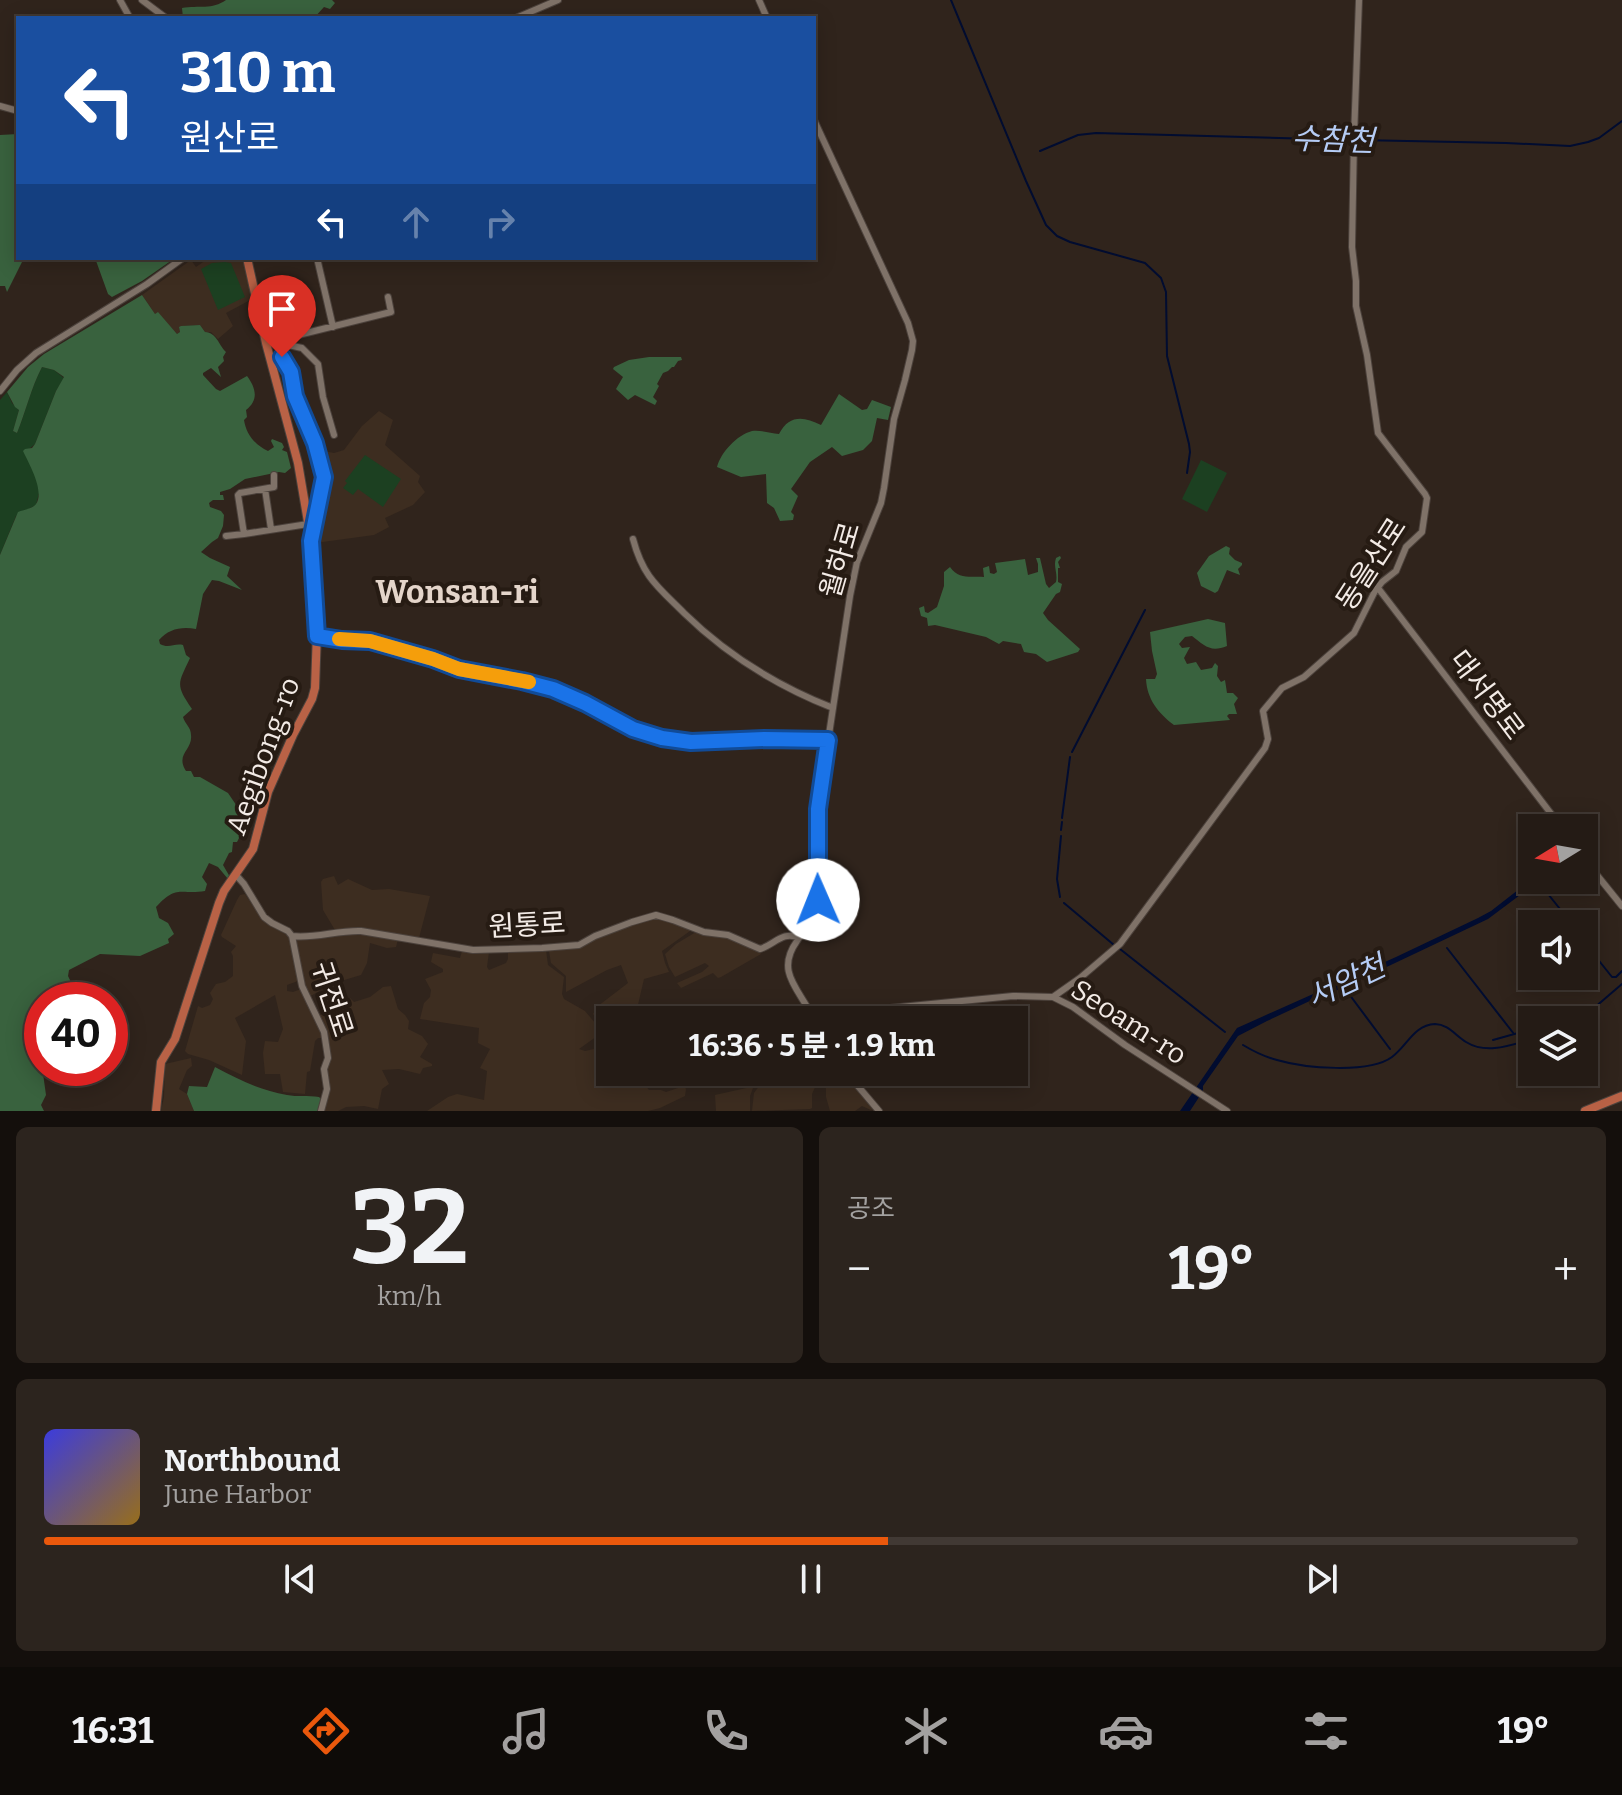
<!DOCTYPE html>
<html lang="ko">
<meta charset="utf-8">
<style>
:root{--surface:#241b15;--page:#2c241e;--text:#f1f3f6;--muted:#a3a1a0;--line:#413934;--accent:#ea580c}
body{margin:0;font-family:Bitter,"Noto Sans KR",serif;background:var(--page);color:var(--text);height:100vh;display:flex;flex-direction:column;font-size:30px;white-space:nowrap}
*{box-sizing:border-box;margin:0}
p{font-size:26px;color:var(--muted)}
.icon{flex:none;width:44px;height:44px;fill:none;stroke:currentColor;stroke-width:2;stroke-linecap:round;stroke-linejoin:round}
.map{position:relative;height:1111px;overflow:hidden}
.side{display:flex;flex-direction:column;gap:16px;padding:16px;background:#140f0c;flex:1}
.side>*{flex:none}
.hud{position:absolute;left:16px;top:16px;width:800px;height:244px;border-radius:0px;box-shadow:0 4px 20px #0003,0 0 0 2px var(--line);background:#1a4fa0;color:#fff;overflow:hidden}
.needle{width:52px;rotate:259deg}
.buttons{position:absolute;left:1518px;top:814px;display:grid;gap:16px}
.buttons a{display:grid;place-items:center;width:80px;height:80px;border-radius:0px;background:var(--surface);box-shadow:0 4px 20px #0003,0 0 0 2px var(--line);font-size:40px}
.speed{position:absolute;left:24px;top:982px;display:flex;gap:16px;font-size:40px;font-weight:700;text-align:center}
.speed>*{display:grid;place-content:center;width:104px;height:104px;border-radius:50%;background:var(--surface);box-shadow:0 4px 20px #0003,0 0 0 2px var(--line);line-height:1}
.speed .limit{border:12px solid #d22;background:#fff;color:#111}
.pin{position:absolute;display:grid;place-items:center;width:68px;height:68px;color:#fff;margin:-82px -34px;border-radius:50% 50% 50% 0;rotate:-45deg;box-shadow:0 0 8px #0007}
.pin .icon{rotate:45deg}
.me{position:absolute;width:88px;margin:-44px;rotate:359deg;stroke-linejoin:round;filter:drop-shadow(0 0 6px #0008)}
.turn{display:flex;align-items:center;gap:28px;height:168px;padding:0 32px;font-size:36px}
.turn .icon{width:104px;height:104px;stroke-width:2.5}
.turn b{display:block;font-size:56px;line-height:68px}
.lanes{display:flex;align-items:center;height:76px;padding:0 32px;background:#0003;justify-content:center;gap:40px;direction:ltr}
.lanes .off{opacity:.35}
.big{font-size:60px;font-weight:700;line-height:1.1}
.side .tile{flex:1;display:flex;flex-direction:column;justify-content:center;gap:12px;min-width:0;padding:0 28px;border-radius:12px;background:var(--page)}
.side .dial{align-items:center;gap:0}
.dial b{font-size:104px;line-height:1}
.song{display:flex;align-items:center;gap:24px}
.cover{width:96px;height:96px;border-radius:12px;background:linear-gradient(135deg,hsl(240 70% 55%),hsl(40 70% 35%))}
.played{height:8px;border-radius:4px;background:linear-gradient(90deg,var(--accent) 55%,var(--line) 55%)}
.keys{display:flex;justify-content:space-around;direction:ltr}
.heat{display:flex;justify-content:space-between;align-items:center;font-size:44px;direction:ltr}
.side .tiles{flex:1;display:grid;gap:16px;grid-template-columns:1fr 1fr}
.tile:last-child{grid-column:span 2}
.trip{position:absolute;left:596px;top:1006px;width:432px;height:80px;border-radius:0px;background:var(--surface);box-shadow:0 4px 20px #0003,0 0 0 2px var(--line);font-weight:700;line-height:80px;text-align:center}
.tab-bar{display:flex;height:128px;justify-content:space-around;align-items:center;background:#0e0b08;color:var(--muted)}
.tab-bar .icon{width:56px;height:56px}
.tab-bar .selected{color:var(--accent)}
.tab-bar b{font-size:36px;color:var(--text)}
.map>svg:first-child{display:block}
.built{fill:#3d2d20}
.green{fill:#1c4021}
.forest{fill:#39623e}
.water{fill:#010c30}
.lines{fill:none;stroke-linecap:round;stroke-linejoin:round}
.stream{stroke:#010c30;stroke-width:2}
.minor-casing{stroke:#4c423c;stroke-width:8}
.major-casing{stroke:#4c423c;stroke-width:10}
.minor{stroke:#7f7268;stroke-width:6}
.major{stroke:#b96246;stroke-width:8}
.route-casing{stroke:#114b97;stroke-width:20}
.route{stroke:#1a73e8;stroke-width:14}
.slow{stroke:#f59e0b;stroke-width:14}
.labels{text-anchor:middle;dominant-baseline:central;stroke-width:8;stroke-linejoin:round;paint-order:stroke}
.street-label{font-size:28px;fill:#f3ebe6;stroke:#261b13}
.water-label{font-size:30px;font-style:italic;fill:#b5ccf5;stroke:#261b13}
.quarter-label{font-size:32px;font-weight:bold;fill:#e4d5ca;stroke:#261b13}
</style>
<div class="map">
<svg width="1622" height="1111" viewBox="0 0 1622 1111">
<rect width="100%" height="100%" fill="#30241c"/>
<path class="built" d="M209 258H232L244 262 254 298 226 313 233 326 218 339 211 332H205L200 325 184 326 179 328 180 332 177 334 158 313 155 314 142 295 191 260 196 267Z
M379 411 393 420 385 445 420 476 418 482 425 492 413 505 385 518 389 527 374 535 315 543 316 526 326 481 319 450 334 453 344 450 362 426Z
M334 876 338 885 348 879 372 890 389 889 430 896 419 938 335 930 323 910 321 882 323 879Z
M245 894 261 918 290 934 298 981 287 985V991L293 992 301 989 324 1038H318L315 1041 310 1071 307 1072 305 1094 283 1092 280 1074H265L263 1053 265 1041 278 1042 283 1029 275 995 235 1018 246 1041 242 1075 209 1060 188 1054 185 1051 198 1006 202 1008 210 1005 213 999 210 993 216 984 225 982 233 976V956L231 952 236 946 222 937 221 935 237 900 240 895Z
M659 917 691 929 690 931 662 951 665 963 669 972 644 979 637 1009 618 1020H610V1035L593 1014 598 1006 628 983 621 965 607 970 566 992V976L551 963 549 951 591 940 640 920Z
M349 932 398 939 396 947 387 948 370 943 367 963 361 975 331 984 309 997 306 993 295 939Z
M696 932 727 936 759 950 761 954 721 977 718 978 713 973 681 988 677 983 702 972 709 966 705 963 675 977 669 967 665 954 676 944Z
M508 950H546L548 965 564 977 562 994 564 999 585 1011 601 1030 600 1034 579 1049 585 1051 607 1046 610 1050V1072H635L649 1090H661L666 1092 684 1086 686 1089 685 1096 660 1108 648 1111H427L448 1097 457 1094 484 1100 487 1071 480 1068 490 1049 478 1043 479 1028 420 1019 424 1003 430 997 431 990 425 979 443 972V969L431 962 433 953 460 958 462 951 489 952 487 967 489 970 506 963 508 959Z
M391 986 398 1009 405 1015 409 1021 408 1029 422 1036 428 1044 420 1057 432 1064V1066L423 1068 420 1074 399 1069 382 1070 389 1084 382 1089 378 1109 364 1106 346 1107 338 1111H324L327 1081 325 1029 319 1016 328 1008 346 999 350 998 354 1002 370 997 383 987Z
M191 1058 192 1066 187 1070 179 1089 187 1094 194 1111H161L164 1097 165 1064Z
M802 1072H844L874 1109 871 1110 862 1106 855 1111H830L826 1097V1089L820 1076 812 1094V1108L810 1109 752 1111 754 1093 760 1085Z
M751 1087 753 1088 750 1096V1111H716L715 1095Z"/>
<path class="green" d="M225 262 231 263 245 297 218 310 201 269 212 263Z
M42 367 54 370 64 378 56 391 35 444 29 449 39 487V493L36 505 16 516 0 555V400L7 392 12 403 19 410 13 431 17 433C26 411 31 388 42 367Z
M365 455 401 479 383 507 358 489 353 495 343 488 347 483 345 481Z
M1201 460 1227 473 1207 512 1182 499Z"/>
<path class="forest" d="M226 0H332L335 3 330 9 324 7 314 18H183L182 8C199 5 212 10 226 0Z
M18 134V258H24L7 292 5 286H0V135Z
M95 258H175L142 281 112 297 108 294Z
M142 295 155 314 158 312 177 334 180 332 179 327 181 326 200 325 205 332C217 333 218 344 226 352L223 357 224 361 218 367 221 377 211 368 203 373V375L216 389 220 391 247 376C256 388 259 400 246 410L247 417 244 420C246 434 255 445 268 451L274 447 271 441 272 439 282 443 284 447 282 450 287 452 291 468 285 473 279 472 245 479 230 489 220 492V495H223L224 500H213L209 503 210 507 221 511 224 515 223 526 218 538 212 542 201 552 210 558 230 567 227 576 242 590 219 581 212 580 203 594 196 629C182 626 168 629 159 640L160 644C169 649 174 643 183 645L186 655 190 658C178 684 175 684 192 709L183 717C185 724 191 727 191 735 193 750 175 754 186 771H191L194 777H200L228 793 245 818 244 823 248 825 245 838 240 836 237 842H233L232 852 229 853 223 865 230 877 228 879 218 867 209 863 202 877 207 884 205 891C181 895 177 884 156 907L159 918 168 923 174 934 168 939 169 943 140 956 100 954 69 970 68 976 71 982 85 986 78 1000H42L41 1059 46 1095 41 1105 44 1111H0V555L18 512C23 510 34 508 36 504 45 491 29 464 23 451L25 449 32 448 35 444 56 391 64 377 54 370 42 367C31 388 26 411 17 433L13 431 19 410 15 407 7 392 28 367 44 354Z
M649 357H681L682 360 678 361 674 367H672L668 371 663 373 657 384 659 386 653 397 657 401 655 405 635 395 628 400 616 389 623 377 613 369 614 367 629 360Z
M839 394 862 410 867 409 872 400 891 407 888 420 877 418 872 441 863 450 842 456 832 447 810 462 791 489 798 496 791 512 794 515 793 520 780 521 774 508 767 503 766 474 741 477 717 467C721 452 737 435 752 431 761 430 770 433 779 434 789 415 803 416 821 425Z
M1226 546 1230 548 1229 554 1235 560 1242 563V565L1238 569 1240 575 1227 570 1218 591 1215 593 1201 586 1197 573 1209 556Z
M1060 556 1061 558 1058 562 1060 568H1058V582L1062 584 1060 592 1056 594 1043 613 1048 620 1080 649 1078 652 1047 662 1036 654 1024 652 1021 644 1003 641 999 644 986 637 935 625 928 626 927 618 921 616 919 608 924 606 925 612 928 613 937 607 944 586V572L950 567C959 580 970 576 984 577L983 568 989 566 990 573 994 574 997 572 995 563 1025 559 1028 575 1038 572V564L1036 558H1040L1046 584 1049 588 1056 582C1058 573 1053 567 1056 558Z
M1208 619 1225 623 1227 646C1210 653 1204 645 1192 636L1185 637 1179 644 1182 648 1190 647 1184 658 1187 664 1196 662 1201 670 1212 668 1215 663 1218 666 1217 676 1221 682 1225 680 1227 693H1233L1238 698 1234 704 1237 714H1229L1227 716 1230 720 1174 725C1158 713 1147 699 1146 679H1155L1157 674 1152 651 1150 632Z
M215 1067C239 1080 260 1090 287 1095 297 1097 308 1095 319 1097L322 1100 320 1111H194L187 1094 189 1086 207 1087Z"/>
<path class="water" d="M1532 879 1540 880 1488 919 1338 990 1331 991 1267 1021 1238 1036 1203 1086V1091L1190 1111H1180L1237 1028 1396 957 1478 918 1491 911Z"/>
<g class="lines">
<path class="stream" d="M951 0 1026 181 1046 225 1057 236 1070 242 1145 263 1161 278 1166 292 1167 356 1189 444 1190 452 1187 473
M1358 140 1506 143 1570 146 1588 142 1599 138 1622 121
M1040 151 1078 135 1096 133 1351 140
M1072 752 1145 610
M1062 818 1070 757
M1061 830 1062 822
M1537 880 1541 885
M1544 889 1572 924
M1060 897 1057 879 1061 836
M1064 903 1114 945
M1584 942 1612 977H1616L1622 971
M1447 948 1514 1034
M1120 949 1225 1032
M1349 994 1390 1049
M1580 1020 1622 984
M1493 1040 1532 1029
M1243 1045C1253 1051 1265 1057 1277 1060 1304 1068 1369 1074 1392 1057 1407 1046 1414 1025 1435 1024 1448 1024 1456 1036 1466 1042 1487 1055 1511 1045 1532 1039"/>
<g class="minor-casing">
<path id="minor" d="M120 0 130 18
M142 0 166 18
M759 0 767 18
M516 18 558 0
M0 106 18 111
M814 120 908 323 913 341 912 350 905 380 894 419 884 488 881 503 857 562 850 596 818 807 817 909C813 921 804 930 797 941 774 973 801 990 814 1020
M317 258 333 327
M279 340 282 357 291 372 295 396 315 443 324 474V485L311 537
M266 343 391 312 388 297
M279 343 302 348 318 364 323 397 334 435
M0 391 17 370 36 353 147 284 183 258
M274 475V487L240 493 238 495 244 534 308 524
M265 489 271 529
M226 536 244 534
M633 539C643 577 658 587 684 613 727 655 777 686 833 708
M1378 588 1562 828
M317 636 342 640 370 641 433 659 459 669 522 681 553 689 585 703 633 729 672 739 691 742 765 739 828 740
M1584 859 1622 906
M236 875 244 884 264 917 272 923 288 931 292 936 302 986 324 1032 328 1058 324 1069 327 1089 321 1111
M292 936C314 939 338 930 361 931L473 950 542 948 579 945 595 936 632 922 656 915 673 920 704 932 728 935 760 949C774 945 783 930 799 938
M1053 997 1080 978 1120 944 1265 748 1268 739 1263 711 1282 688 1304 677 1354 633 1375 591 1382 582 1396 571 1406 547 1422 532 1427 498 1425 494 1378 433 1367 355 1356 306V281L1352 247 1354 137 1359 0
M860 1020 871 1012 890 1008 1013 996 1053 997 1073 1007 1125 1045 1227 1111
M846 1072 879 1111"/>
</g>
<g class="major-casing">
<path id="major" d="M156 1111 161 1062 175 1039 219 903 224 891 253 849 268 792 293 735 312 699 315 688 317 632 308 522 298 463 266 343 247 258
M1585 1111 1622 1096"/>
</g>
<use href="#minor" class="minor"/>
<use href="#major" class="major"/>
</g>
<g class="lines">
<g class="route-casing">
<path id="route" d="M282 357 291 372 295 396 315 443 324 477 311 541 317 636 342 640 370 641 433 659 459 669 522 681 553 689 585 703 633 729 662 738 691 742 765 739 828 740 818 809V900"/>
</g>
<use href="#route" class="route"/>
<path class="slow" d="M339 639 370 641 433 659 459 669 529 682"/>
</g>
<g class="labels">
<g class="street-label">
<text transform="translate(840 560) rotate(-74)">월하로</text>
<text transform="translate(1371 564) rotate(-57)">동을산로</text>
<text transform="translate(1487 695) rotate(53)">대서명로</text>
<text transform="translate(263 756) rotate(-70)">Aegibong-ro</text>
<text transform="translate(527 925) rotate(-3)">원통로</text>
<text transform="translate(332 999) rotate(72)">귀전로</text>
<text transform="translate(1129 1022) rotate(33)">Seoam-ro</text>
</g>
<g class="water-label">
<text transform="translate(1333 140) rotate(2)">수참천</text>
<text transform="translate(1346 982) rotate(-25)">서암천</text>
</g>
<g class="quarter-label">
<text x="457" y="592">Wonsan-ri</text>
</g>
</g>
</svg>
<div class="buttons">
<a><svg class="needle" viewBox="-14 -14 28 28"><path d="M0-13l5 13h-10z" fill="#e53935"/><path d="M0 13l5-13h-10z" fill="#a3a1a0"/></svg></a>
<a><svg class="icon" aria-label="sound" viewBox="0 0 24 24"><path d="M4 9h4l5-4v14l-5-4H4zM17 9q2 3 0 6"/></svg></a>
<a><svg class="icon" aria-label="layers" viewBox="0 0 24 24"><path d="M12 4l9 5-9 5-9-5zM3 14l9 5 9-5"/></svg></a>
</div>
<div class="speed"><div class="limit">40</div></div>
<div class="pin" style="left:282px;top:357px;background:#d93025"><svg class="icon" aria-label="arrive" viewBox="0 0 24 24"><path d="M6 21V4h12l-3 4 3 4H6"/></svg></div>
<svg class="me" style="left:818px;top:900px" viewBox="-20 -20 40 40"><circle r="19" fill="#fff"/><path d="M0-13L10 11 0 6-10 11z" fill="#1a73e8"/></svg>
<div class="trip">16:36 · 5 분 · 1.9 km</div>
<div class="hud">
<div class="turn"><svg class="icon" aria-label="left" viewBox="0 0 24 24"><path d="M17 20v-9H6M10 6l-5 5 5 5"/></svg><div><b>310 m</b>원산로</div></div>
<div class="lanes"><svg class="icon" aria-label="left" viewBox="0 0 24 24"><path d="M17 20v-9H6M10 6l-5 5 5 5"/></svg><svg class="icon off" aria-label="ahead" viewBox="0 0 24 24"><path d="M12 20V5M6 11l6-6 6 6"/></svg><svg class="icon off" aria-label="right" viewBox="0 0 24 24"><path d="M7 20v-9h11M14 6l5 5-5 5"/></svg></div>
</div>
</div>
<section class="side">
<div class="tiles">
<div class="tile dial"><b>32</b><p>km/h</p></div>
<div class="tile"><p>공조</p>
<div class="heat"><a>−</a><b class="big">19°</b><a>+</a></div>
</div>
<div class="tile">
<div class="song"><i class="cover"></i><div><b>Northbound</b><p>June Harbor</p></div></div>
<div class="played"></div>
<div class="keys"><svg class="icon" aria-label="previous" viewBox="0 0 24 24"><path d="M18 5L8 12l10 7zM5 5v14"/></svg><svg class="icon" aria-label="pause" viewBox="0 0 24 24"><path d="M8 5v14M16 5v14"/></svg><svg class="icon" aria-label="next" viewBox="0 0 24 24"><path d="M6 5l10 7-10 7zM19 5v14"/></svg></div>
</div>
</div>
</section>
<nav class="tab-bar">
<b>16:31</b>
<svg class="icon selected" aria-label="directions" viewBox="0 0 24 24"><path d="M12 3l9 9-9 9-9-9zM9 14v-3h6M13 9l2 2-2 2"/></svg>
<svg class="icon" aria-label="music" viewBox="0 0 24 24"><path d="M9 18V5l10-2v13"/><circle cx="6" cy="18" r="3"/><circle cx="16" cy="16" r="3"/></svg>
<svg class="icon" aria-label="phone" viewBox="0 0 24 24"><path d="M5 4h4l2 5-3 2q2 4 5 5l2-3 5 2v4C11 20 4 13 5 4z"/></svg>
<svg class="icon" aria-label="climate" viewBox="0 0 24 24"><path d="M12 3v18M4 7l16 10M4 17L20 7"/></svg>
<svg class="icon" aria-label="car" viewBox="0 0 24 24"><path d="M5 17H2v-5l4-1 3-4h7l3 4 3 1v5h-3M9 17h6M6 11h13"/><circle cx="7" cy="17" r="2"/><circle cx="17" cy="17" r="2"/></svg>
<svg class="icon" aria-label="filters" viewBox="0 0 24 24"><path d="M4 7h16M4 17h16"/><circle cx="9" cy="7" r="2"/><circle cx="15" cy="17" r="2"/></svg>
<b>19°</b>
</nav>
